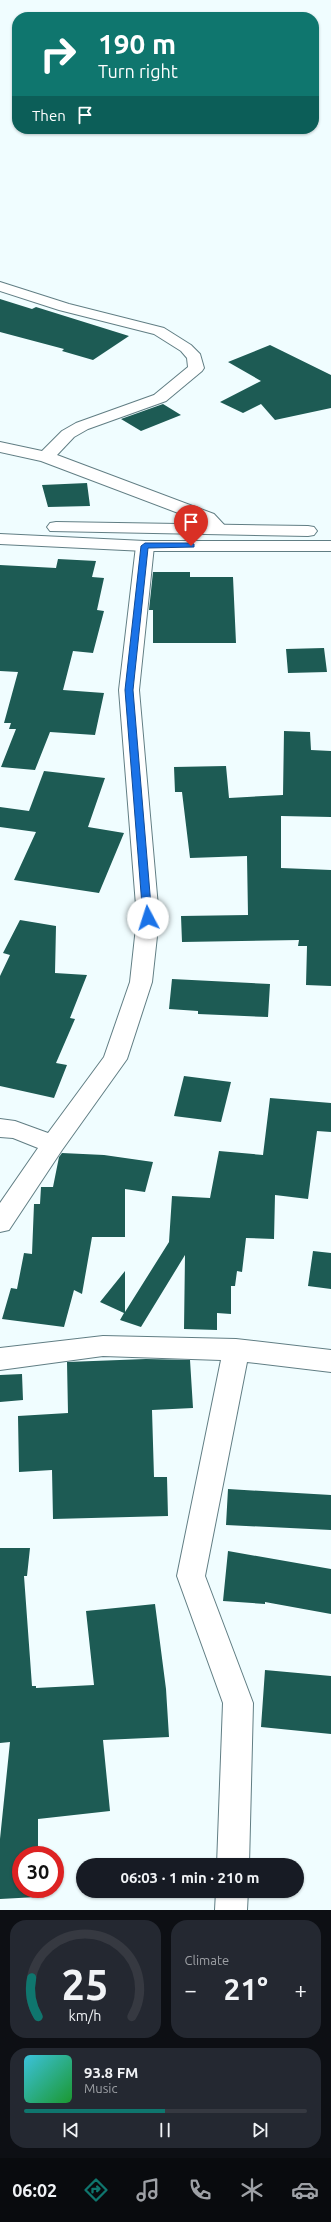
<!DOCTYPE html>
<meta charset="utf-8">
<style>
:root{--surface:#171b24;--page:#242831;--text:#f1f3f6;--muted:#9ea1a6;--line:#363941;--accent:#0f766e}
body{margin:0;font-family:Ubuntu,sans-serif;background:var(--page);color:var(--text);height:100vh;display:flex;flex-direction:column;font-size:15px;white-space:nowrap}
*{box-sizing:border-box;margin:0}
p{font-size:13px;color:var(--muted)}
.icon{flex:none;width:22px;height:22px;fill:none;stroke:currentColor;stroke-width:2;stroke-linecap:round;stroke-linejoin:round}
.map{position:relative;height:1910px;overflow:hidden}
.panel{display:flex;flex-direction:column;gap:10px;padding:10px;background:#0d0f14;flex:1}
.panel>*{flex:none}
.top-card{position:absolute;left:12px;top:12px;width:307px;height:122px;border-radius:16px;box-shadow:0 1px 3px #0004;background:#0f766e;color:#fff;overflow:hidden}
.speed{position:absolute;left:12px;top:1846px;display:flex;gap:8px;font-size:20px;font-weight:700;text-align:center}
.speed>*{display:grid;place-content:center;width:52px;height:52px;border-radius:50%;background:var(--surface);box-shadow:0 1px 3px #0004;line-height:1}
.speed .limit{border:6px solid #d22;background:#fff;color:#111}
.pin{position:absolute;display:grid;place-items:center;width:34px;height:34px;color:#fff;margin:-41px -17px;border-radius:50% 50% 50% 0;rotate:-45deg;box-shadow:0 0 4px #0007}
.pin .icon{rotate:45deg}
.me{position:absolute;width:44px;margin:-22px;rotate:355deg;stroke-linejoin:round;filter:drop-shadow(0 0 3px #0008)}
.turn{display:flex;align-items:center;gap:14px;height:84px;padding:0 20px;font-size:18px}
.turn .icon{width:52px;height:52px;stroke-width:2.5}
.turn b{display:block;font-size:28px;line-height:34px}
.then{display:flex;align-items:center;height:38px;padding:0 20px;background:#0003;gap:8px;font-size:15px}
.big{font-size:30px;font-weight:700;line-height:1.1}
.panel .tile{flex:1;display:flex;flex-direction:column;justify-content:center;gap:6px;min-width:0;padding:0 14px;border-radius:16px;background:var(--page)}
.panel .dial{align-items:center;gap:0}
.dial svg{height:104px;overflow:visible;fill:none;stroke:var(--line);stroke-width:7;stroke-linecap:round;text-anchor:middle}
.dial text{fill:var(--text);stroke:none}
.song{display:flex;align-items:center;gap:12px}
.cover{width:48px;height:48px;border-radius:6px;background:linear-gradient(135deg,hsl(190 70% 55%),hsl(130 70% 35%))}
.played{height:4px;border-radius:2px;background:linear-gradient(90deg,var(--accent) 50%,var(--line) 50%)}
.keys{display:flex;justify-content:space-around;direction:ltr}
.heat{display:flex;justify-content:space-between;align-items:center;font-size:22px;direction:ltr}
.panel .tiles{flex:1;display:grid;gap:10px;grid-template-columns:1fr 1fr}
.tile:last-child{grid-column:span 2}
.trip{position:absolute;left:76px;top:1858px;width:228px;height:40px;border-radius:20px;background:var(--surface);box-shadow:0 1px 3px #0004;font-weight:700;line-height:40px;text-align:center}
.dock{display:flex;height:64px;justify-content:space-around;align-items:center;background:#090b0e;color:var(--muted)}
.dock .icon{width:28px;height:28px}
.dock .active{color:var(--accent)}
.dock b{font-size:18px;color:var(--text)}
.map>svg:first-child{display:block}
.building{fill:#1d5b54}
.lines{fill:none;stroke-linecap:round;stroke-linejoin:round}
.minor-casing{stroke:#617e84;stroke-width:2}
.primary-casing{stroke:#617e84;stroke-width:2}
.minor{fill:#fff;fill-rule:evenodd}
.primary{fill:#fff;fill-rule:evenodd}
.route{fill:#1a73e8;stroke:#114b97}
</style>
<div class="map">
<svg width="331" height="1910" viewBox="0 0 331 1910">
<rect width="100%" height="100%" fill="#f0fdff"/>
<path class="building" d="M0 299 32 309 36 307 129 336 93 360 62 351 64 349 0 332Z
M270 345 331 375V408L275 420 261 404 243 413 220 402 261 381 228 362Z
M163 404 181 415 141 431 121 419Z
M87 483 90 506 48 507 42 485Z
M58 559 96 561 92 577 104 578 97 610 104 611 93 653 73 651 63 690 104 693 95 735 50 732 35 770 1 767 16 729H9L11 723H4L18 672 0 671V565L56 568Z
M153 572H190V577H233L236 643H153V610H149Z
M324 648 327 672 288 673 286 649Z
M284 731 310 732 311 750 331 751V817L281 816V868L331 870V986L306 985 307 946H298L299 940 182 942 181 916 248 915 247 856 190 858 182 792H175L174 767 226 766 229 798 283 795Z
M44 771 105 778 88 827 124 833 99 893 14 880 36 832 0 827V807L29 811Z
M20 920 56 926 55 973 87 975 70 1018 75 1019 56 1063 67 1065 54 1098 0 1086V976L10 955 3 953Z
M172 979 270 984 268 1017 198 1014V1011L169 1009Z
M184 1076 231 1082 221 1122 174 1116Z
M270 1098 331 1103V1132L317 1131 308 1199 275 1195 274 1239 246 1238 242 1272 237 1271 235 1286H231V1314L217 1313V1330L184 1329 185 1255 141 1327 120 1320 124 1313 100 1302 125 1271V1312L169 1242 172 1196 210 1198 219 1151 263 1155Z
M62 1153 104 1155 153 1162 145 1192 125 1189V1237H92L82 1294 74 1290 64 1327 2 1319 11 1288 17 1289 24 1253 32 1254 34 1204H40L41 1187H53L59 1157Z
M313 1251 331 1253V1289L308 1286Z
M146 1359 190 1360 193 1408 152 1410 154 1477H167L168 1516 53 1519 52 1470 19 1472 18 1416 68 1413 67 1362Z
M22 1374 23 1400 0 1402V1375Z
M228 1489 331 1495V1530L226 1525Z
M0 1548H30L27 1576H24L32 1686H36V1688L94 1685 86 1611 155 1604 166 1689 169 1737 103 1740 110 1811 38 1819V1855H21V1889H37V1897L0 1899V1839L10 1742 0 1743Z
M228 1551 331 1569V1614L265 1602V1604L223 1601Z
M265 1670 331 1676V1734L261 1727Z"/>
<g class="lines">
<g class="minor-casing">
<path id="minor" d="M0 282 69 304 164 328 191 345 200 354 204 368 202 371 166 401 88 429 74 437 57 455 214 514 228 529 225 533H213L202 522 41 461 0 452V442L42 451 62 431 76 423 154 395 188 367 187 358 181 351 154 334 59 310 0 291Z
M145 541 151 542 154 546 139 690 159 918 152 982 127 1059 62 1150 9 1230 0 1232V1203L38 1148 13 1138 0 1137V1119L15 1121 48 1133 104 1057 130 982 137 918 119 690 136 546 139 542Z
M103 1336 236 1339 331 1350V1372L247 1362 205 1576 253 1703 249 1865H217L223 1703 177 1576 221 1360 103 1356 0 1370V1348Z
M216 1891H248L247 1910H215Z"/>
</g>
<g class="primary-casing">
<path id="primary" d="M56 522 308 526 314 527 317 531 314 535 308 536 50 531 47 527 50 523Z
M0 534 145 541H331V551H145L0 544Z"/>
</g>
<use href="#minor" class="minor"/>
<use href="#primary" class="primary"/>
</g>
<path class="route" d="M191 543 194 544V547L148 548 133 690 152 918 148 921 143 918 125 690 141 546 145 543Z"/>
</svg>
<div class="speed"><div class="limit">30</div></div>
<div class="pin" style="left:191px;top:546px;background:#d93025"><svg class="icon" aria-label="arrive" viewBox="0 0 24 24"><path d="M6 21V4h12l-3 4 3 4H6"/></svg></div>
<svg class="me" style="left:148px;top:918px" viewBox="-20 -20 40 40"><circle r="19" fill="#fff"/><path d="M0-13L10 11 0 6-10 11z" fill="#1a73e8"/></svg>
<div class="trip">06:03 · 1 min · 210 m</div>
<div class="top-card">
<div class="turn"><svg class="icon" aria-label="right" viewBox="0 0 24 24"><path d="M7 20v-9h11M14 6l5 5-5 5"/></svg><div><b>190 m</b>Turn right</div></div>
<div class="then">Then<svg class="icon" aria-label="arrive" viewBox="0 0 24 24"><path d="M6 21V4h12l-3 4 3 4H6"/></svg></div>
</div>
</div>
<section class="panel">
<div class="tiles">
<div class="tile dial"><svg viewBox="0 0 100 80">
<path d="M14 69A42 42 0 1 1 86 69"/>
<path d="M14 69A42 42 0 0 1 9 39" stroke="#0f766e"/>
<text x="50" y="56" font-size="32" font-weight="700">25</text>
<text x="50" y="72" font-size="11">km/h</text>
</svg></div>
<div class="tile"><p>Climate</p>
<div class="heat"><a>−</a><b class="big">21°</b><a>+</a></div>
</div>
<div class="tile">
<div class="song"><i class="cover"></i><div><b>93.8 FM</b><p>Music</p></div></div>
<div class="played"></div>
<div class="keys"><svg class="icon" aria-label="previous" viewBox="0 0 24 24"><path d="M18 5L8 12l10 7zM5 5v14"/></svg><svg class="icon" aria-label="pause" viewBox="0 0 24 24"><path d="M8 5v14M16 5v14"/></svg><svg class="icon" aria-label="next" viewBox="0 0 24 24"><path d="M6 5l10 7-10 7zM19 5v14"/></svg></div>
</div>
</div>
</section>
<nav class="dock">
<b>06:02</b>
<svg class="icon active" aria-label="directions" viewBox="0 0 24 24"><path d="M12 3l9 9-9 9-9-9zM9 14v-3h6M13 9l2 2-2 2"/></svg>
<svg class="icon" aria-label="music" viewBox="0 0 24 24"><path d="M9 18V5l10-2v13"/><circle cx="6" cy="18" r="3"/><circle cx="16" cy="16" r="3"/></svg>
<svg class="icon" aria-label="phone" viewBox="0 0 24 24"><path d="M5 4h4l2 5-3 2q2 4 5 5l2-3 5 2v4C11 20 4 13 5 4z"/></svg>
<svg class="icon" aria-label="climate" viewBox="0 0 24 24"><path d="M12 3v18M4 7l16 10M4 17L20 7"/></svg>
<svg class="icon" aria-label="car" viewBox="0 0 24 24"><path d="M5 17H2v-5l4-1 3-4h7l3 4 3 1v5h-3M9 17h6M6 11h13"/><circle cx="7" cy="17" r="2"/><circle cx="17" cy="17" r="2"/></svg>
</nav>
